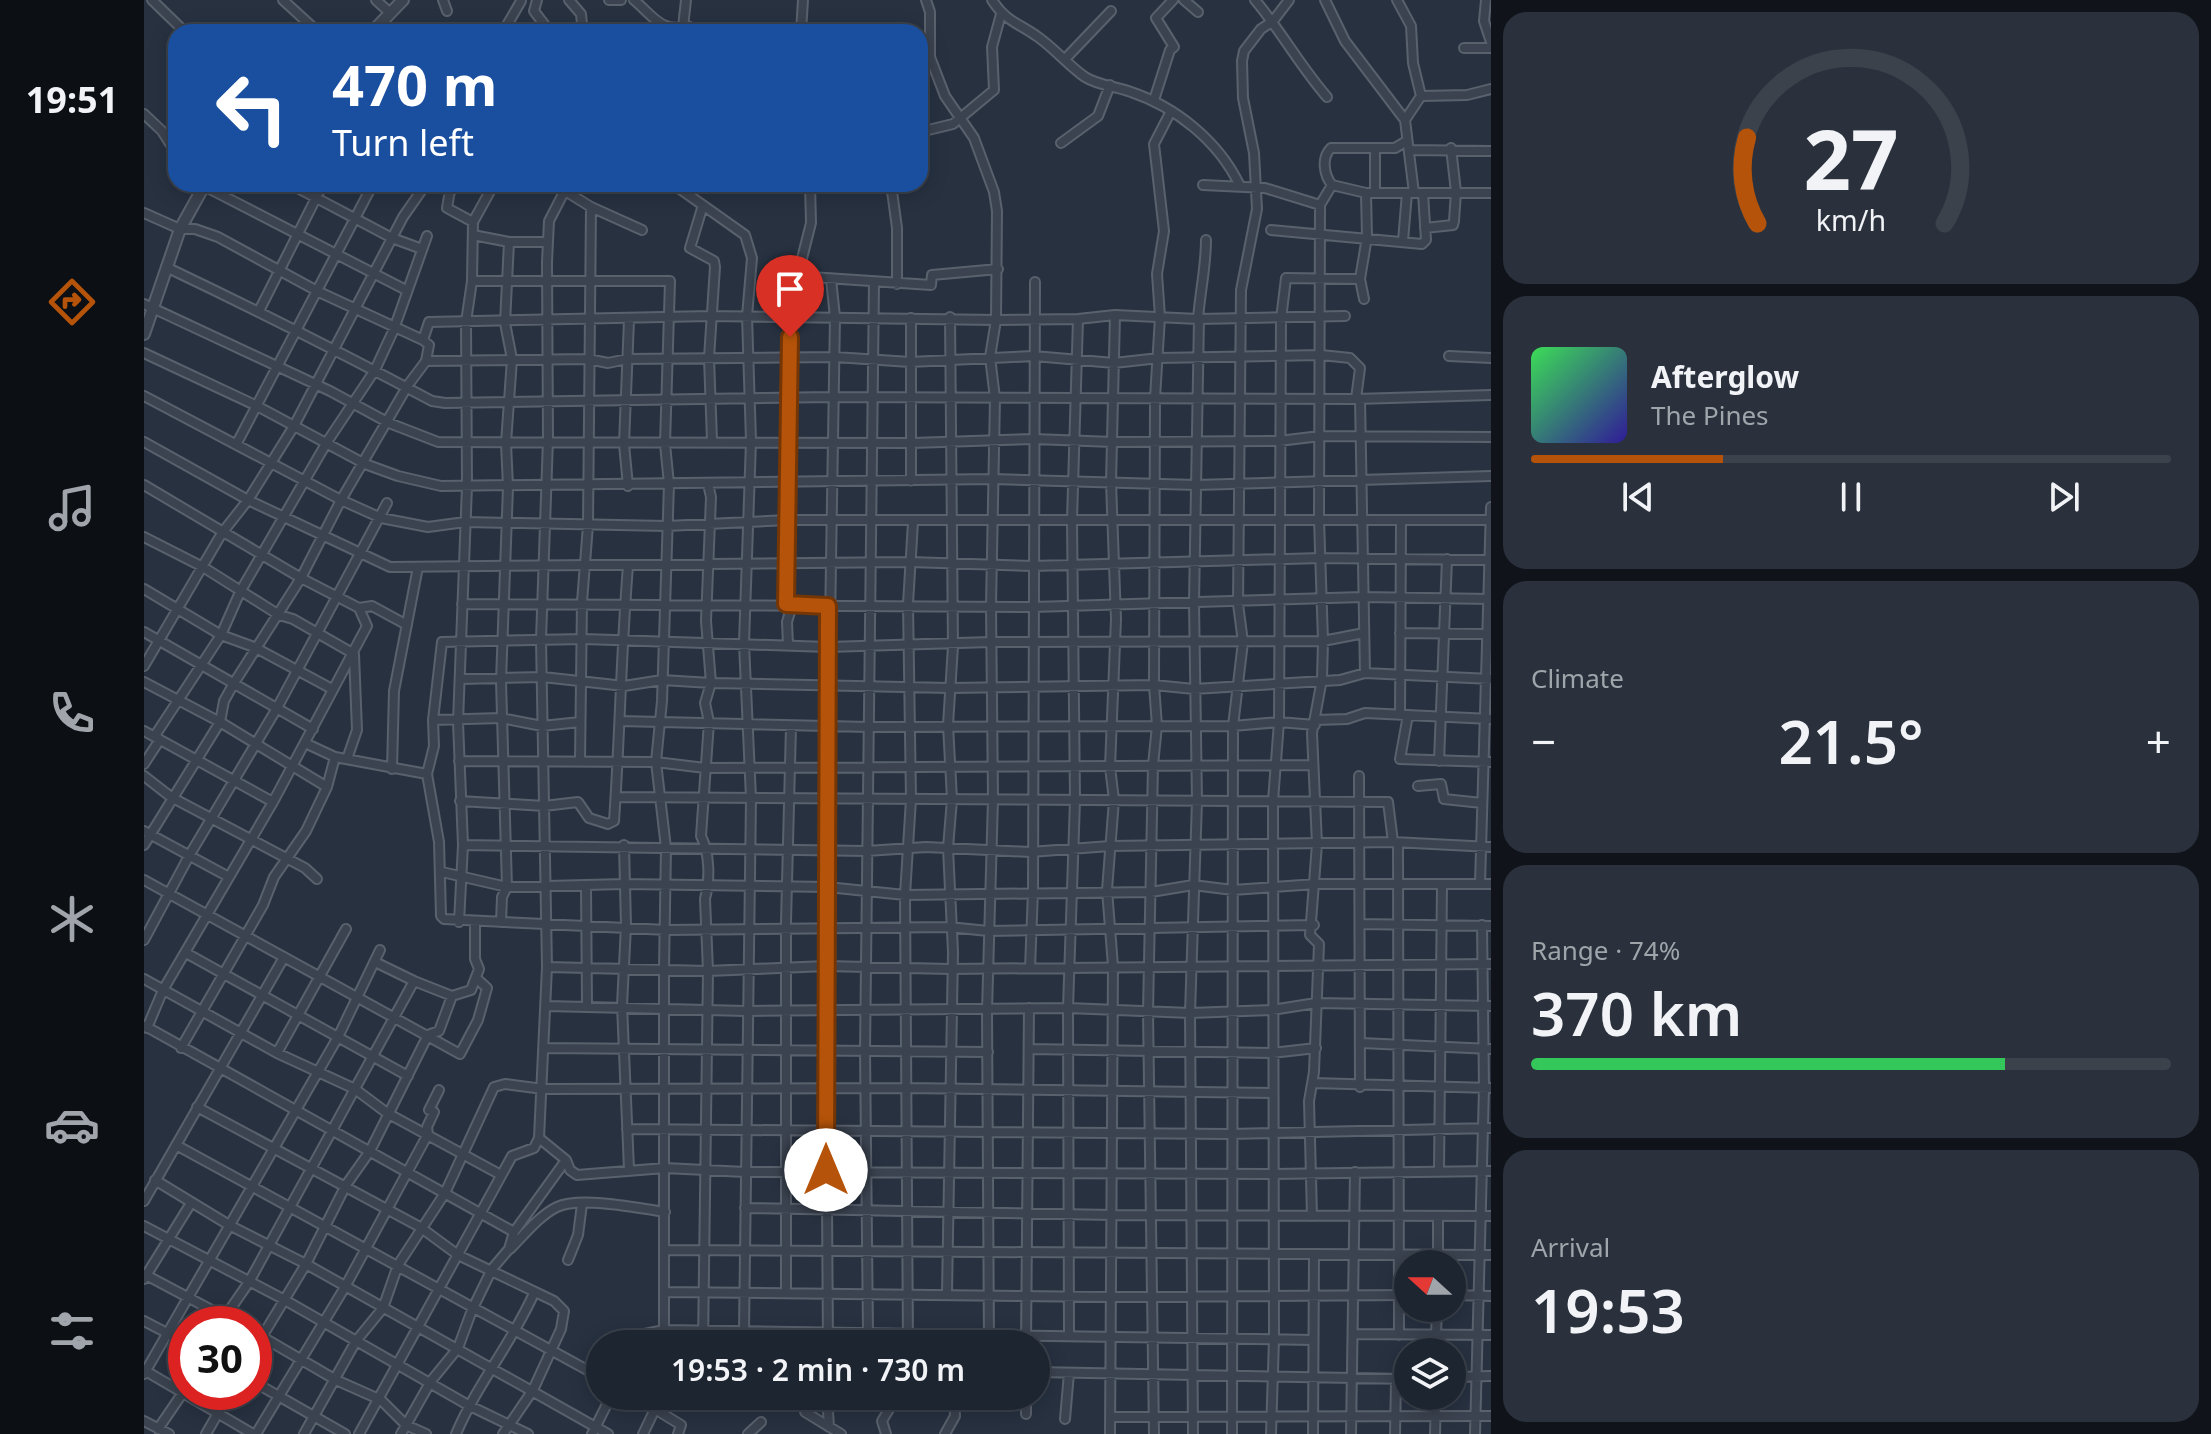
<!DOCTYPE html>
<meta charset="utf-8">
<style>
:root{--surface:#1d2530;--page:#2a313c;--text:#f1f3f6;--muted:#a0a5ab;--line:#3b424c;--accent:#b45309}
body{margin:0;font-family:"Noto Sans",sans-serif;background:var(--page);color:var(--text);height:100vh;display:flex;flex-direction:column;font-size:30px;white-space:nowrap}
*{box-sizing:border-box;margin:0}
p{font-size:26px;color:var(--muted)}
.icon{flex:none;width:44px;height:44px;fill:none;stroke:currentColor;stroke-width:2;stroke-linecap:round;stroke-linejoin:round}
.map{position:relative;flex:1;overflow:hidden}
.details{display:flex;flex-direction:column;gap:12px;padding:12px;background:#10141a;width:720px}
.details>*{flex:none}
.banner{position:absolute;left:24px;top:24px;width:760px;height:168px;border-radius:24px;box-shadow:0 4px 20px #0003,0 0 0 2px var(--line);background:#1a4fa0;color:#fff;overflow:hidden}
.needle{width:52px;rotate:291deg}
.fabs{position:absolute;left:1250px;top:1250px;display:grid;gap:16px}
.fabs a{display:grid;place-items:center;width:72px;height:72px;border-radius:50%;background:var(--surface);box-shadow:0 4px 20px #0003,0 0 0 2px var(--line);font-size:40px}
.speed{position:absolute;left:24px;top:1306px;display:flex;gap:16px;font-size:40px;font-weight:700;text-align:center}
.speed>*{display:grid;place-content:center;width:104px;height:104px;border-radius:50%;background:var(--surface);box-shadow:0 4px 20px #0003,0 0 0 2px var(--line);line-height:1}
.speed .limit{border:12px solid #d22;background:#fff;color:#111}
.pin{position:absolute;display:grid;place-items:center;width:68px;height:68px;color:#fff;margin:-82px -34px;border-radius:50% 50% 50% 0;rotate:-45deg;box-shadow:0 0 8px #0007}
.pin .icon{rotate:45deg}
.me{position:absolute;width:88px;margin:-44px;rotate:0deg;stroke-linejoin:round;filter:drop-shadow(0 0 6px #0008)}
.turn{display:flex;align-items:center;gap:28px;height:168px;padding:0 32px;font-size:36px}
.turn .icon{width:104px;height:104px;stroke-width:2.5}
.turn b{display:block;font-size:56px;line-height:68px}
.big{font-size:60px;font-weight:600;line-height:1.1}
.details .tile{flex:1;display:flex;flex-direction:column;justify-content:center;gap:12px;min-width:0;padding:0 28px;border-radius:24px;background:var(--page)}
.details .dial{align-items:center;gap:0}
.dial svg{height:208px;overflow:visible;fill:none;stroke:var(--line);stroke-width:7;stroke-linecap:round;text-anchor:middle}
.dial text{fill:var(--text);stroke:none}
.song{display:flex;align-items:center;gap:24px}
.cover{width:96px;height:96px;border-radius:12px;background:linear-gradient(135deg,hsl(130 70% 55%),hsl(250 70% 35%))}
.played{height:8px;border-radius:4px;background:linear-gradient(90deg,var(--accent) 30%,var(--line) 30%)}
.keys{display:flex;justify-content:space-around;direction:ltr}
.heat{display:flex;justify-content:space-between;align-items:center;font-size:44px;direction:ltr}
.charge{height:12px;border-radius:6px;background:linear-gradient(90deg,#34c759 74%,var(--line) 0)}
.trip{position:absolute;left:442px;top:1330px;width:464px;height:80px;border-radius:40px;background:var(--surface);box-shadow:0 4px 20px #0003,0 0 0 2px var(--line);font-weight:600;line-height:80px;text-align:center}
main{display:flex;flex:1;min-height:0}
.dock{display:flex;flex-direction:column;width:144px;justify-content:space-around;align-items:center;background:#0c0f13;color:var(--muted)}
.dock .icon{width:56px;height:56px}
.dock .current{color:var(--accent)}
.dock b{font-size:36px;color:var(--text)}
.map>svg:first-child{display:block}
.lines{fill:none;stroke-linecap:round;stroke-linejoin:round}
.minor-casing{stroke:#59616d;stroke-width:12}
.tertiary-casing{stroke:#59616d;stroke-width:14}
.minor{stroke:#3b4350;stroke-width:8}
.tertiary{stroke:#3b4350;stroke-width:10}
.route-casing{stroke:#753606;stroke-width:20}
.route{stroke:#b45309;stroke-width:14}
</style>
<main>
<nav class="dock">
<b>19:51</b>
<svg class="icon current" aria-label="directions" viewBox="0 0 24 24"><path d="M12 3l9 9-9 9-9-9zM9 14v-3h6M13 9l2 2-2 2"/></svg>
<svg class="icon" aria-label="music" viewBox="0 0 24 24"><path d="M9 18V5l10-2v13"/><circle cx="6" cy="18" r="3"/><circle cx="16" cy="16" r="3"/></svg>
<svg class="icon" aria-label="phone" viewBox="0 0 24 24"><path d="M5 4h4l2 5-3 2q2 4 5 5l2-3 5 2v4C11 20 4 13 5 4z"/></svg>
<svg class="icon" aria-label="climate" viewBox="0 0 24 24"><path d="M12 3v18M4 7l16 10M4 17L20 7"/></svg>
<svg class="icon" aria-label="car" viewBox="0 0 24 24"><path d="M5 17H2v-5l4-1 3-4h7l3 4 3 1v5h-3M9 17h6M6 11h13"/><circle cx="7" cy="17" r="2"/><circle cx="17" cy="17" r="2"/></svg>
<svg class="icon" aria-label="filters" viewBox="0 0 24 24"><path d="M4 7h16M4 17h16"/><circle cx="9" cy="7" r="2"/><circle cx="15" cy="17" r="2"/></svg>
</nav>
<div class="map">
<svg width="1347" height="1434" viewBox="0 0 1347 1434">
<rect width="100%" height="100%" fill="#273140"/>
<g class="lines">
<g class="minor-casing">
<path id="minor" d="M8 0 41 32
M139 0 174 32
M232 0 245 12
M299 0 303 11
M393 0 390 11 406 32
M425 0 437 14 438 24
M465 0H477
M490 0C508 15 518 34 543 26L556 32
M782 0 786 12V57
M848 0C862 22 875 23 894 37 911 49 925 66 941 77 953 85 974 87 987 92 1032 107 1074 141 1095 184
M1040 0 1054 12
M1111 0C1137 31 1156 66 1183 97
M1181 0 1201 41 1261 120
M1253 0 1267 26 1269 63 1277 96 1261 120 1270 193
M1342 0 1340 21 1347 42
M539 27 542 0
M359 32 377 1
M657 32 659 0
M1320 48H1347
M776 54 786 57 801 96 830 138 850 192 853 211 852 320 846 357 851 398 847 606 849 799 843 1011 845 1344
M922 58 967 11
M1277 96 1323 95 1347 89
M1010 100 1026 50 1030 47 1012 18 1029 0
M0 114 18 131 32 153
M776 132 809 124 850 90 848 47 857 14
M1261 142 1251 148H1187C1177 158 1180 175 1188 185L1222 193H1347
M917 143 954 116 966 85
M1231 149V193
M1267 150 1347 151
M146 184 248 238 278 249
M292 184 307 191
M307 184 303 208 329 222 328 281 322 322 323 486 314 722 319 845 315 922
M410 184 447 207 444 525 438 602 436 761
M529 184 601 235 608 258 603 316 607 441 600 643 607 798 600 1331
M747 184 753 228V284
M58 185 262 290
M1059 185 1121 188 1176 205
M559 205 546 248 570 261 571 267 565 358 568 441
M447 207 498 230
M0 213 36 229H51L74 237 175 292 279 340
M329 222 350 184
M1281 228 1309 225 1310 221 1312 192 1307 148
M1127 230 1278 244 1282 240 1279 193
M329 235 365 242H404
M1259 241 1263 193
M22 267C112 310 200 354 288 401L301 403 688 397 1212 399 1347 395
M652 276 787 285 788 275 854 269
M328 281H526L521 444 525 484 518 701 512 762 522 848 520 969V1330L516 1344
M1220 299 1216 279 1223 237 1222 193
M0 304 186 391 245 423 294 442 768 443 890 439 969 442 1135 441 1176 436 1347 437
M115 311 179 184
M767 318V481
M1054 319C1056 292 1062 267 1062 240
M0 353 113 406 221 464 254 476 297 486 848 479 1052 485 1347 476
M1305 356 1347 358
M282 361 444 359 464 363 483 359 691 357 766 362 890 356 970 363 1015 358 1177 355 1206 358 1216 368 1212 399
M0 396 197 500 237 518 284 527 321 522 523 526 644 520H1347
M1216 399 1221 673
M0 442 104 500 246 567 765 562 888 566 1177 558 1347 560
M93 443 229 184
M0 485 157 578 215 608 223 626 129 802 19 990 3 1028
M484 486 480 444 485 320
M0 537 59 567 135 615 149 619 210 654 213 730 203 759
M0 589 77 635 110 647 188 689
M318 604 889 607 1219 597 1347 599
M642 604 645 357 649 294 667 223 666 184
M215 608 228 606 263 625
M0 632 169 729
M1256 633 1347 634
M644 645 643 622 648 605
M0 666 78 533 104 500 150 426 259 217 282 184
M317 679 399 677 480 686 518 680 567 683 806 688 1010 685 1050 689 1196 680 1221 673 1347 679
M0 682 76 722 183 787
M1256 715 1257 521
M1264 715 1256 759 1347 762
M289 720 357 718 398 726 436 722
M1172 720 1203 719 1221 713 1347 719
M476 721 725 727 1089 726 1135 722 1171 725
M0 731 129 802
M161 743 191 757 283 774
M315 761 512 762 561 768 1169 765
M1295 761 1303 559
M0 764 15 741 12 734 77 635 96 592 183 442 231 370 250 329 283 236
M248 769 250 691 274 567
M0 776 27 797 161 868 173 879
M1215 776 1216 1087
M1274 786 1297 784 1300 799 1338 803
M473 797 1244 802 1249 842
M316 801 400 806 434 802 445 818 464 824 470 821C476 736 477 651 484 566
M0 831 83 876
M1254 843 1255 1335
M0 845 76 722 80 701 90 683 157 578 197 500 264 385 282 361 285 345 279 340 285 322 566 316 852 320 934 319 971 315 1054 319 1201 316
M319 845 723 851 782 847 886 852 966 846 1249 842 1347 847
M480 845 482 926 478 1005 485 1169
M298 872 363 887 480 884 683 887 761 895 1007 892 1049 885 1089 890 1172 884H1347
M0 880 316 1054 334 1020 343 988 332 978
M1336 884 1347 507
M442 887 443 1005
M357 922 358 897 363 887 357 681 364 487 362 443 368 359 361 323 365 242
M1216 924 1347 926
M1170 925 844 931 805 927 523 930 300 919 297 916 295 842 283 774 290 746 289 720 298 642 440 639 684 647 847 642 1179 641 1220 633
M0 940 45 856 133 708 243 503
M42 953 264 1076
M403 967 564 971 682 966 806 969 1347 964
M886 968 889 891 891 282
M0 979 133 1053 211 1089 243 1113 357 1175
M270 981 308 996
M403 1006 602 1011 924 1008 1046 1013 1128 1010 1172 1003 1347 1006
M1 1026 370 1232
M1217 1043 1347 1049
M37 1048 119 905 130 877 162 831 183 787 191 757
M400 1048 844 1052
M885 1049 1128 1053 1172 1048
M133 1053 202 929
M1169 1083 1347 1088
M53 1107 276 1227 314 1255 410 1301 420 1311 417 1329 389 1390 359 1434
M483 1129 1086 1134 1347 1128
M32 1145 456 1377
M422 1160 426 1170 433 1175 521 1168 601 1172 1128 1174 1347 1171
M1295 1170 1298 886
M11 1180 85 1225 162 1264 464 1434
M0 1201 139 959
M601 1208 969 1215 1347 1216
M1168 1216 1165 1101 1170 1072 1175 944 1166 935 1173 844 1168 733 1178 679 1179 641 1175 519 1176 205 1188 185
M0 1226 139 1299 324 1405 384 1434
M366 1249C380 1235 396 1215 413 1207 436 1196 495 1208 521 1212
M521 1250 1347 1255
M424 1260 434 1235 438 1204
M1294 1264V1216
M0 1274 94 1324
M0 1279 47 1203
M520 1292 967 1297 1264 1295
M642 1292V922L647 726
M803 1293 809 952 804 848 808 799 804 725 809 646 806 317
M1308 1295 1347 1296
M0 1321 42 1343
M76 1324 105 1282 270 981 231 962
M110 1332 192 1380 237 1400 262 1425 282 1434
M724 1333 721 1051 730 283
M1209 1334 1347 1335
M1292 1335 1293 1308
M925 1336 924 1008 931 800 928 520 934 319
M484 1344 486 1337 520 1330 1169 1340
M559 1344 564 971 561 899C566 880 566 854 557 836L565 722 561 703 567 683 562 621 567 497 564 484
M684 1344 681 931 691 317 687 279
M764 1344 761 895 767 799 764 604 769 522
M882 1344 885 1008
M110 1350 162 1264 202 1185 226 1151 284 1035 295 1031 308 996 327 990 335 969 331 959V922
M0 1370 109 1434
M892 1372 1264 1379
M0 1374 194 1037 236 950
M1308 1377 1347 1376
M110 1382 201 1434
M489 1396 511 1409 499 1434
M660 1396 661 1412 697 1434
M683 1396 685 1427
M511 1409 537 1425 534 1434
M882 1414V1396
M966 1417 1347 1416
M921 1419 925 1373
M0 1421 25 1434
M14 1429 42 1388
M62 1434 86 1392
M112 1434 201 1287 284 1134 283 1127 290 1112 285 1110 295 1090
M160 1434 212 1341 239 1308 254 1265 301 1193 350 1087 361 1084 399 1089 762 1088 1128 1093
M215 1434 368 1156 390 1148 395 1138
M257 1434 287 1381 314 1348 328 1310 348 1269 365 1249 370 1232 422 1160 395 1138 403 967 397 640 404 439 403 262 405 221 420 192
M312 1434C333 1384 368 1343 390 1293
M448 1434 467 1396
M604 1434 617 1422
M742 1434 738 1421 753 1396
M801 1434 811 1416 810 1396
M966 1434 969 966 963 890 970 800 966 767 972 619 967 482 971 315
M1010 1434 1004 1012 1009 765 1013 726 1010 685 1011 398 1016 317 1013 274 1020 231 1010 144 1026 113
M1049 1434 1046 1013 1053 801 1050 603 1055 318
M1088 1434 1089 726 1099 642 1094 604 1097 290 1113 209 1110 153 1099 98 1098 61 1100 51 1117 29 1129 21 1145 0
M1127 1434 1130 1339 1129 801 1135 722 1137 319 1142 278 1216 279
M1169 1434 1170 1256
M1207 1434 1211 1172
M1251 1434 1252 1380
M1291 1434 1292 1396
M1331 1434 1340 1088 1338 925"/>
</g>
<g class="tertiary-casing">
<path id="tertiary" d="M228 32 259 0
M0 334 36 229 61 184"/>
</g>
<use href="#minor" class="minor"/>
<use href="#tertiary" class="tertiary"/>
</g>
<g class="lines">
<g class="route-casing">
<path id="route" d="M646 337 642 604 684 606 682 1170"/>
</g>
<use href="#route" class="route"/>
</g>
</svg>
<div class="fabs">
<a><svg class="needle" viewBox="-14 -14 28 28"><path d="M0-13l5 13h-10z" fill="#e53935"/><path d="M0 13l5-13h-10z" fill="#a0a5ab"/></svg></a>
<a><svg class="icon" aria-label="layers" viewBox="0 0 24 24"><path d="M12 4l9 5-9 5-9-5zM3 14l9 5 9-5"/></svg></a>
</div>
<div class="speed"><div class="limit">30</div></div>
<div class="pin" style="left:646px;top:337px;background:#d93025"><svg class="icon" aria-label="arrive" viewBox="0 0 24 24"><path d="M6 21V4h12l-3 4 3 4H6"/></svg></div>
<svg class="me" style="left:682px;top:1170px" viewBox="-20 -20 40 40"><circle r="19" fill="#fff"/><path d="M0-13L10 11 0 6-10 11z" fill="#b45309"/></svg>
<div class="trip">19:53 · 2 min · 730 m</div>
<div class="banner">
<div class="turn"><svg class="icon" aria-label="left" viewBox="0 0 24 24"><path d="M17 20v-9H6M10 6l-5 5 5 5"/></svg><div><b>470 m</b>Turn left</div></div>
</div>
</div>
<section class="details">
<div class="tile dial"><svg viewBox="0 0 100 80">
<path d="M14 69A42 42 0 1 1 86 69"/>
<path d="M14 69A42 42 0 0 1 10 36" stroke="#b45309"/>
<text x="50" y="56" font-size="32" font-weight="700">27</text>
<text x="50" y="72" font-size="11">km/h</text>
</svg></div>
<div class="tile">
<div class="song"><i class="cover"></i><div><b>Afterglow</b><p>The Pines</p></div></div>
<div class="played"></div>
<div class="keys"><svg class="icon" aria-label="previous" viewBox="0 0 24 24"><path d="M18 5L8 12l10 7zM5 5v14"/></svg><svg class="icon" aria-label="pause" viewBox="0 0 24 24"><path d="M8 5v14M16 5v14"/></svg><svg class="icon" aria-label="next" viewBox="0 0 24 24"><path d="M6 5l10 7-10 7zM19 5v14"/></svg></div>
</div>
<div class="tile"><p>Climate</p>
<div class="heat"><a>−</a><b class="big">21.5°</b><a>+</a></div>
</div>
<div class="tile"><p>Range · 74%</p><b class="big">370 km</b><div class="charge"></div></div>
<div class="tile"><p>Arrival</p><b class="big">19:53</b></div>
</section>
</main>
